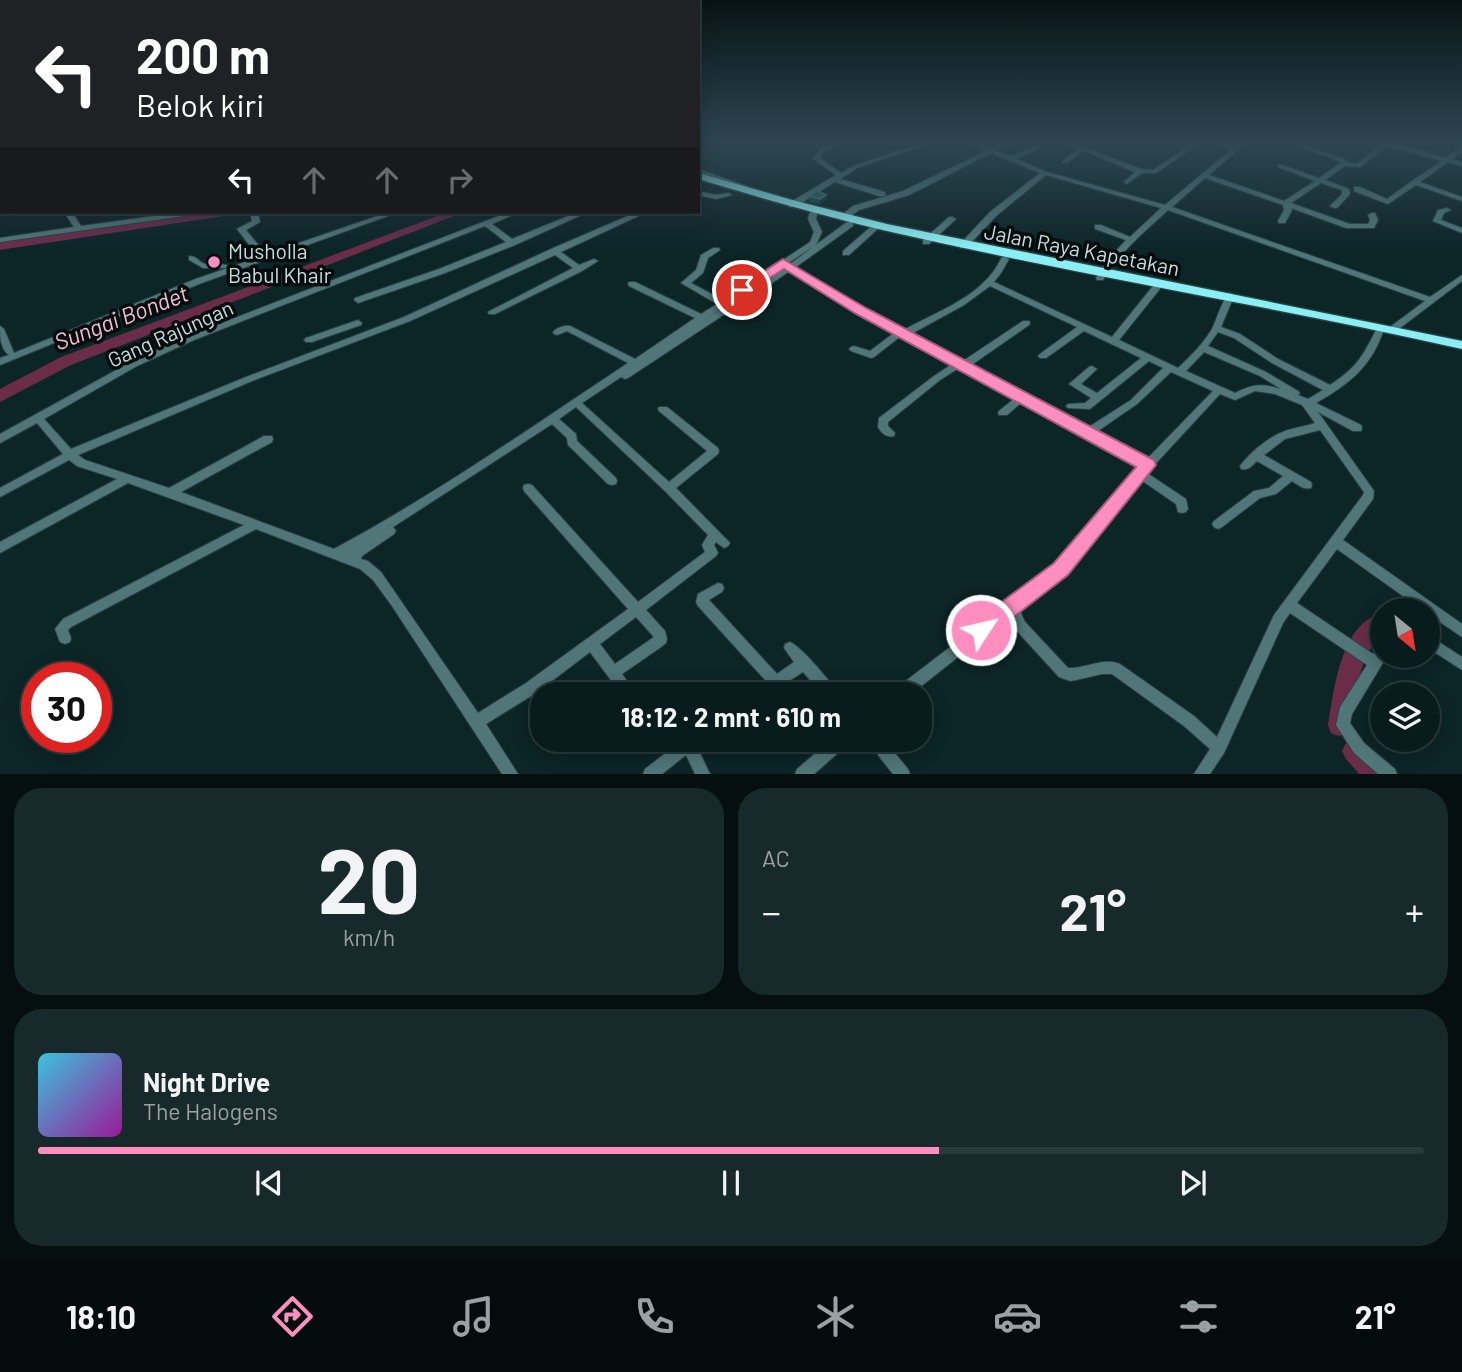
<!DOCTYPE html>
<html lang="id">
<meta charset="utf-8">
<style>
:root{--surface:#091c1d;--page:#17292a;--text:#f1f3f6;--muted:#99a1a4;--line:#293a3b;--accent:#fd8ebf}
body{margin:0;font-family:Barlow,sans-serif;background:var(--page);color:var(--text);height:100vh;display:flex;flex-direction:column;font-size:26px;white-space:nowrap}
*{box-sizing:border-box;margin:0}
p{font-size:23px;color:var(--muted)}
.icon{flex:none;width:38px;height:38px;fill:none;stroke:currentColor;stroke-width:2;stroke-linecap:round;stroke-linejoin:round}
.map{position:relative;height:774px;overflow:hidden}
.drawer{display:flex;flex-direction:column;gap:14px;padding:14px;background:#050f10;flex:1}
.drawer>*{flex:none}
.banner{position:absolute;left:0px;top:0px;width:700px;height:214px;box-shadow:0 4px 18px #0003,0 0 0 2px var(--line);background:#202124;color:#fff;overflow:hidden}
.needle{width:46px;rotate:150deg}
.buttons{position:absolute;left:1370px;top:598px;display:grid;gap:14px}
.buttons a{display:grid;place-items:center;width:70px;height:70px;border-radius:50%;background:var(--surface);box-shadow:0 4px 18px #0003,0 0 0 2px var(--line);font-size:35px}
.speed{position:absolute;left:21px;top:662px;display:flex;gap:14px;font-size:35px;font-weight:700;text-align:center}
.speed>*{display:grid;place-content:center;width:91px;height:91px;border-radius:50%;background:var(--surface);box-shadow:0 4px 18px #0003,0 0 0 2px var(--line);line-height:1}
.speed .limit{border:10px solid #d22;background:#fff;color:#111}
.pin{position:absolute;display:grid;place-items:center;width:60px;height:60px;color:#fff;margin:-30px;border:4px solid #fff;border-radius:50%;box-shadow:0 2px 7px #0007}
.me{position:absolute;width:77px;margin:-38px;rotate:55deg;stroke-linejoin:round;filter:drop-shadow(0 0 5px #0008)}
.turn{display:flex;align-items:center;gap:24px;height:147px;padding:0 21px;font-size:32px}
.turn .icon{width:91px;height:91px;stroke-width:2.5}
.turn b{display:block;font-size:49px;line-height:60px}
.lanes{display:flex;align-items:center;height:66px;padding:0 21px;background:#0003;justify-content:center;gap:35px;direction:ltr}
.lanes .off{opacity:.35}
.big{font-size:52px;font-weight:700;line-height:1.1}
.drawer .tile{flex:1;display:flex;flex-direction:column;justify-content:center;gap:10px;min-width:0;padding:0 24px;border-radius:28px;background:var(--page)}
.drawer .dial{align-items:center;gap:0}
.dial b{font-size:91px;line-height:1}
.song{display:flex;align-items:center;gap:21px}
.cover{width:84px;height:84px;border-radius:10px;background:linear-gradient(135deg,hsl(190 70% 55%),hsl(300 70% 35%))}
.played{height:7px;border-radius:4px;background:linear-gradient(90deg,var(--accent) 65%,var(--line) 65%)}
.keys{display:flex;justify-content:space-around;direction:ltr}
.heat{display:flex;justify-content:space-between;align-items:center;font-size:38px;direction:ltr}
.drawer .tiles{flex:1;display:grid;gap:14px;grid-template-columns:1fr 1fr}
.tile:last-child{grid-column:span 2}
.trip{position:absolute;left:530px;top:682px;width:402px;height:70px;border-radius:28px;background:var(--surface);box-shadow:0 4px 18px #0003,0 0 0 2px var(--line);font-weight:700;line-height:70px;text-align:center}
.tabs{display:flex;height:112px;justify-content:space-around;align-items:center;background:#040b0c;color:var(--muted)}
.tabs .icon{width:49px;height:49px}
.tabs .on{color:var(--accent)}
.tabs b{font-size:32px;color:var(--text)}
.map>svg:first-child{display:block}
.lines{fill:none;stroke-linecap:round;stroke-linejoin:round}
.river{fill:#6a2c49;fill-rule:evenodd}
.minor-casing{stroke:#2b4244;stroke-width:2}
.highway-casing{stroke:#2b4244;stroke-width:3}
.minor{fill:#507678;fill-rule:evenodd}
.highway{fill:#8aeff5;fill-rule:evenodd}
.wall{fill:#144e50}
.shaded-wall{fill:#08373a}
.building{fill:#285d60;stroke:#417173;stroke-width:2}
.route{fill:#fd8ebf;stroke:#a45c7c;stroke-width:2}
.poi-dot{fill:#fd8ebf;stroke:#040c0d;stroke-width:2.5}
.labels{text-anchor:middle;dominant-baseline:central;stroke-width:7;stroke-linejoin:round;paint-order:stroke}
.street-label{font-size:21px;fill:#ccdbdc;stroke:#040c0d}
.poi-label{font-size:21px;fill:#ccdbdc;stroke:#040c0d;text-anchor:start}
.water-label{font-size:23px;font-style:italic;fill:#f9bdd5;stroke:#040c0d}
</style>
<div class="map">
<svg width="1462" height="774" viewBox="0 0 1462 774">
<rect width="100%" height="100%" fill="#0c2527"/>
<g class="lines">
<path class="river" d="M202 212H230L224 216 0 250V242Z
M448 212H464L71 365 0 402V389L61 357Z
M1377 615H1382V633C1358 659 1357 691 1350 725L1347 733 1339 736 1331 733 1328 725C1334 692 1340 628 1377 615Z
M1354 739C1368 745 1382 760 1388 774H1359L1346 759 1342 751 1346 743Z"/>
<g class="minor-casing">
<path id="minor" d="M836 141H843L823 152 820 158 841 173 853 166 928 141H937L857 168 840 179 885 192V196H879L835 182 795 207H789V203L836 175 813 159 819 150Z
M968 141H976L991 148 1007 141H1015L996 151 1010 156 1034 147H1038V149L1016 159 1047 172 1165 205 1232 149 1212 141H1221L1236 146 1241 141H1248L1209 175 1284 201 1315 181 1278 167V165H1282L1319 178 1340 163 1339 161 1300 147V145H1304L1344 159 1347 162 1357 164 1381 144 1374 141H1387L1446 158 1459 148 1462 147V151L1452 159 1462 162V166L1448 162 1420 182 1462 197V201L1416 185 1388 204 1354 191V187H1360L1387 199 1412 181 1442 161 1387 146 1360 167 1345 166 1325 180 1349 189 1350 194 1337 208H1334L1330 206 1342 194V190L1321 183 1291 203 1350 224H1368L1370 220 1368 215 1372 213H1375L1378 220 1374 228H1346L1291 208 1292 210 1285 223H1279L1278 221 1284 210 1283 205 1205 178 1172 207 1430 297 1462 275V281L1396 331 1393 332 1389 329 1390 327 1425 301 1168 210C1144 232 1120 252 1103 280H1097L1096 278 1105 263 1126 240 1095 229V225H1101L1130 237 1161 208 1046 175 996 216 966 248H960V244L990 212 1040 173 991 153 909 195 859 210 845 220H842L838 218 853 206 903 191 986 151Z
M1060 141H1068L1141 169 1153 170 1196 141H1203L1156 173H1142L1127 184 1124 182 1135 172 1084 151 1067 163H1063V161L1078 149Z
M2 146V151H0V147Z
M0 156H2V160H0Z
M698 169 749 187 751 188 747 190 745 189 698 173Z
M0 172H2V176H0Z
M698 191 716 195 728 193 732 195 716 199 698 195Z
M1447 208 1451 210 1444 213 1441 220 1462 228V233L1433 221 1438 210Z
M811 209H814L818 211 816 219 822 232 816 245 788 263 790 264 847 222H853V226L796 267 864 309 904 330C934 313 972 300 993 272 997 267 999 262 1002 257H1005L1009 259 1001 273 994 282 1112 337 1153 286H1159L1160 288 1159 290 1119 340 1178 368C1191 356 1203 344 1212 329 1217 319 1222 299 1230 293L1234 296 1221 327 1240 334 1278 359 1330 385C1356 368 1362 358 1376 330H1382L1383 332C1371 367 1348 385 1316 403L1361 425 1362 428 1361 431H1353L1318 412 1374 491 1373 499 1343 540 1462 624V637L1428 614V611H1424L1337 549 1297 603 1373 654 1377 648 1382 646V656H1387L1352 714 1350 723 1364 743 1395 769 1397 774H1378L1354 753 1336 725 1340 707 1367 665 1290 613 1283 623 1224 753 1210 774H1194L1210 749 1184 726 1112 674H1102L1076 680 1070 681 1059 677 1016 630 1010 616 910 695H892L894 690 1057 565 1140 466 1022 402 1007 415H999L998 413 999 411 1015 398 959 368 940 380 888 422V426L895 433 894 436C887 438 881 433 878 427L879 418 934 376 952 364 901 336 874 357 871 358 851 351 849 349 851 347 854 346 870 351 894 333 858 313 790 271 628 378 625 379 621 377 582 403 669 482 707 451 659 411 658 409 659 407H667L718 448 719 451 718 454 676 488 730 543 728 546 724 548 716 542 714 545 718 553 716 556 646 610 665 631 667 639 666 643 661 647 622 674 637 695H622L590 652 536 693 486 724 518 774H502L392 606 373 580 360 569 256 529 71 627 68 630 71 638 70 642 65 644 60 642 55 629 63 619 244 525 128 483 0 553V542L117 479 77 466 69 460 0 497V488L63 454 37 423 0 443V434L131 362 188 336 509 212H519L492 224 512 239 578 212H588L515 245 445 273 361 302 358 303 354 300 355 298 439 269 506 242 485 226 194 340 137 366 44 419 71 449 246 377 404 317 551 249 637 212H647L561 252 579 265 594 259 598 261 582 271 495 314H489L488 312 573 268 555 255 410 321 252 381 78 455 85 460 169 488 264 436H272L273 439 272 442 181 492 334 549C436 494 532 427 628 363L567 331 557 335 554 334 553 332C556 328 565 325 570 326L635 359 695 318 629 286 628 284 629 282H635L701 314 717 304 681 283 696 270 701 255 713 248H719L720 250 708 258 703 273 691 283 723 300 810 242 814 232 808 219ZM783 267 785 268 774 275 703 321ZM990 286 1077 327 1040 354 1038 356 1040 358H1046L1084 331 1141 358 1097 393 1081 384 1097 369 1092 366 1089 367 1069 384 1091 398 1085 403 1068 404 1066 406 1068 408 1090 409 1149 361 1163 368 1131 400 1087 428 970 366 1029 325 1030 323 1029 321H1023L963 361 911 334 964 305ZM1218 332 1234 338 1272 363 1323 390 1308 399 1298 395 1300 393 1298 391 1266 372 1208 346ZM1204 352 1260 376 1281 389C1261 383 1253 384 1235 393L1186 371ZM1171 372 1213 391 1146 460 1095 433 1137 404ZM1255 391 1275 394 1302 405 1315 423C1304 427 1289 428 1278 434 1264 441 1249 454 1240 466L1241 469C1249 471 1252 465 1257 461L1283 476 1269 488 1254 491 1214 521 1212 524 1214 527 1218 529 1222 527 1260 498 1276 494 1292 481C1298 485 1304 490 1311 488L1312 485 1311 482 1264 455 1285 439 1320 430 1364 492 1363 495 1274 615 1217 737 1194 716 1120 664C1102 657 1086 669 1068 668L1025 622 1019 609 1065 573 1141 480 1176 504 1178 512 1182 513 1186 512 1188 509 1186 499 1147 473 1220 394 1235 400ZM576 407 665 491 708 535 702 545 705 552 638 602 532 485 528 484 524 485 523 488 524 491 628 609 526 683 478 713 381 572 368 561 361 559 362 556 394 534 396 531 393 527 552 424 567 438 568 445 608 484 612 485 616 484 617 481 616 478 577 441 576 434 559 419ZM636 617 654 637 615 664 600 644Z
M64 212H72L81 226 184 212H202L198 214 0 242V238L74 227Z
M250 212H258L260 222 246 230 264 252V255L389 212H399L199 284 0 365V358L9 355C0 349 0 336 0 326L4 329 14 353 193 280 262 256H258L237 229 252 221Z
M949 217H952L956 219 929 244H923V240Z
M874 224H877L881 226 849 255H843V251Z
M189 256C199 257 197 261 205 264 213 266 221 262 229 266L225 268H203L189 260Z
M358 320 362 323 361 325 312 342H306L304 340 306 338Z
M718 583 722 584 724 588 722 592 709 600 777 674 794 662 784 648 785 644 790 642C804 649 825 677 837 690L839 695H823L803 672 786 683 795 695H779L776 691 771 695H752L754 690 767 682 698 606 696 602 698 594Z
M1428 635 1462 657V670L1428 648Z
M661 740H701L697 747 710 774H695L686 755 662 774H643L645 769 671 749 663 745Z
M831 740H849L847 745 814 774H795L797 769Z
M883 743 888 745 908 769 910 774H893L878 755 876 750 878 745Z"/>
</g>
<g class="highway-casing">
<path id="highway" d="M698 173 796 201 887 224 1462 341V349C1271 306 1078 275 887 231 824 216 761 198 698 179Z"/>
</g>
<use href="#minor" class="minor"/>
<use href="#highway" class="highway"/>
</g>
<path class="wall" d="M809 196 826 200 820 204 809 202Z"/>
<path class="shaded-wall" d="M826 195V200L820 204V199Z"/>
<path class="building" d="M817 191 826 195 820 199 809 196Z"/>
<linearGradient id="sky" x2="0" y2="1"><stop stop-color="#071415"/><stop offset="0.57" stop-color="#2e4652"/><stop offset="1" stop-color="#2e4652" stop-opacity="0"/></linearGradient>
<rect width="1462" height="249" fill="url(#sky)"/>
<path class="route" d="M783 259 866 308 1154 460 1156 465 1068 575 988 637 981 639 973 637 970 630 973 623 1054 563 1136 467 856 314 784 269 747 293H737L735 290Z"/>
<circle class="poi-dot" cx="214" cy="262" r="7"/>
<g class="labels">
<g class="street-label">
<text transform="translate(1082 249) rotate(11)">Jalan Raya Kapetakan</text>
<text transform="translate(170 333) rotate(-24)">Gang Rajungan</text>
</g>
<g class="poi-label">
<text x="228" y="250">Musholla<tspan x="228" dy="24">Babul Khair</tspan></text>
</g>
<g class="water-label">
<text transform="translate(121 317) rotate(-21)">Sungai Bondet</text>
</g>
</g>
</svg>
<div class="buttons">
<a><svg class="needle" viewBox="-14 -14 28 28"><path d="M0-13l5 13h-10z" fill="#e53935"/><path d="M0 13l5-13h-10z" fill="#99a1a4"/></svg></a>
<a><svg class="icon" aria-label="layers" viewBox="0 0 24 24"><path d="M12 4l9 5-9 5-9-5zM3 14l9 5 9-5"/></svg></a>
</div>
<div class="speed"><div class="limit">30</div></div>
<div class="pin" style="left:742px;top:290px;background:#d93025"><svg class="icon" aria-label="arrive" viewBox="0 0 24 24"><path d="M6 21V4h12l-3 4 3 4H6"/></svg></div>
<svg class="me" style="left:981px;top:630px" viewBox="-20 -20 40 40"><circle r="17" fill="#fd8ebf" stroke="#fff" stroke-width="3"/><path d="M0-11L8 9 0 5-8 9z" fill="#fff"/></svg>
<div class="trip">18:12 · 2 mnt · 610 m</div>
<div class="banner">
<div class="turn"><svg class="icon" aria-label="left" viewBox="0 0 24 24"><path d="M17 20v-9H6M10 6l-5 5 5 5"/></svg><div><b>200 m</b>Belok kiri</div></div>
<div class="lanes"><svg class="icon" aria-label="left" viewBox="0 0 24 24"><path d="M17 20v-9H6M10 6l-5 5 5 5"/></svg><svg class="icon off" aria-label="ahead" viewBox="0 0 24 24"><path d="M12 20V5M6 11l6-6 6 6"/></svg><svg class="icon off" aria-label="ahead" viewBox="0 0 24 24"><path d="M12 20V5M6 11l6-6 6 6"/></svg><svg class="icon off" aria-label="right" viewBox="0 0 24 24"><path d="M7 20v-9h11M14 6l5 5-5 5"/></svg></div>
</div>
</div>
<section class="drawer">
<div class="tiles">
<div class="tile dial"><b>20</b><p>km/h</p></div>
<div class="tile"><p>AC</p>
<div class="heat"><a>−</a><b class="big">21°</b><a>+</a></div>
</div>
<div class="tile">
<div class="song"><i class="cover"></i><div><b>Night Drive</b><p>The Halogens</p></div></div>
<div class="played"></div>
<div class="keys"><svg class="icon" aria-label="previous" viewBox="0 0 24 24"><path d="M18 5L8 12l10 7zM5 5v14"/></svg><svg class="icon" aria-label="pause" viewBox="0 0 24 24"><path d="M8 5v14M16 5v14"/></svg><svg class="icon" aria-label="next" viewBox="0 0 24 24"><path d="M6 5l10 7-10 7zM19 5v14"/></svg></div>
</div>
</div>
</section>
<nav class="tabs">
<b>18:10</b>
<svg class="icon on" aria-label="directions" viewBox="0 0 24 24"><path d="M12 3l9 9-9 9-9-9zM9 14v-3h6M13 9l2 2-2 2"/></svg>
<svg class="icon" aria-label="music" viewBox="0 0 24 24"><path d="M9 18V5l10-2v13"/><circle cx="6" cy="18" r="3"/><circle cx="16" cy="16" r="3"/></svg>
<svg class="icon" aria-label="phone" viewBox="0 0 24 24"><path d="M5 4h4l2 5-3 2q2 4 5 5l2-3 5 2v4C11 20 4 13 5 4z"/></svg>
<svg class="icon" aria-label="climate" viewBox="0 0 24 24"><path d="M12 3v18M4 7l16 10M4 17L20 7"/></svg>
<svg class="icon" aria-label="car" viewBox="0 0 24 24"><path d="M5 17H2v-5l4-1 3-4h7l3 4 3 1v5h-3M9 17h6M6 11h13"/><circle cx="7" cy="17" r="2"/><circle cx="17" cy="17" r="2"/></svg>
<svg class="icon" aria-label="filters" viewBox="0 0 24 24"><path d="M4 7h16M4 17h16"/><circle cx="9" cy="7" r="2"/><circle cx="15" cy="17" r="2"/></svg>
<b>21°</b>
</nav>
